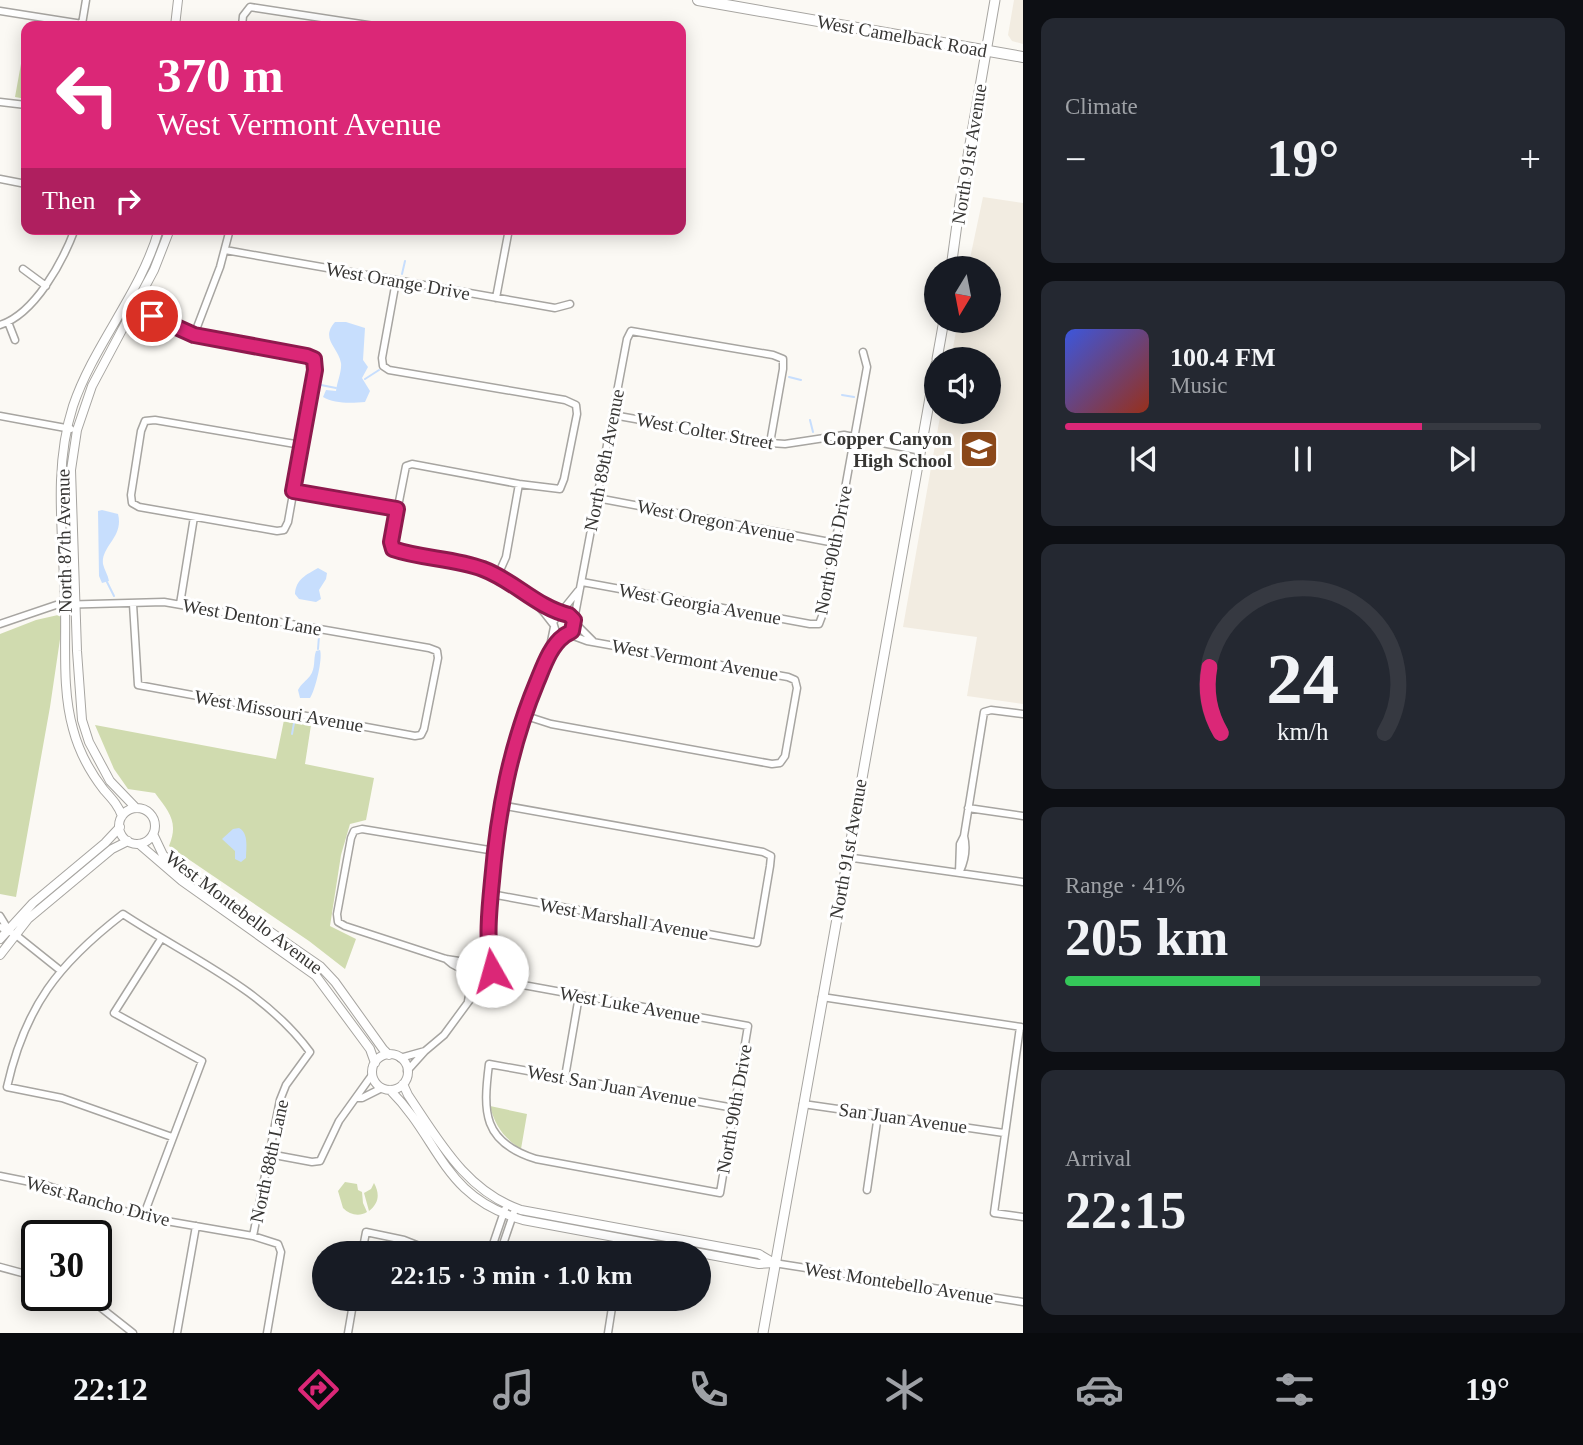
<!DOCTYPE html>
<meta charset="utf-8">
<style>
:root{--surface:#171b24;--page:#242831;--text:#f1f3f6;--muted:#9ea1a6;--line:#363941;--accent:#db2777}
body{margin:0;font-family:"Times New Roman",serif;background:var(--page);color:var(--text);height:100vh;display:flex;flex-direction:column;font-size:26px;white-space:nowrap}
*{box-sizing:border-box;margin:0}
p{font-size:23px;color:var(--muted)}
.icon{flex:none;width:38px;height:38px;fill:none;stroke:currentColor;stroke-width:2;stroke-linecap:round;stroke-linejoin:round}
.map{position:relative;flex:1;overflow:hidden}
.drawer{display:flex;flex-direction:column;gap:18px;padding:18px;background:#0d0f14;width:560px}
.drawer>*{flex:none}
.guide{position:absolute;left:21px;top:21px;width:665px;height:214px;border-radius:14px;box-shadow:0 4px 18px #0003;background:#db2777;color:#fff;overflow:hidden}
.needle{width:46px;rotate:190deg}
.controls{position:absolute;left:924px;top:256px;display:grid;gap:14px}
.controls a{display:grid;place-items:center;width:77px;height:77px;border-radius:50%;background:var(--surface);box-shadow:0 4px 18px #0003;font-size:35px}
.speed{position:absolute;left:21px;top:1220px;display:flex;gap:14px;font-size:35px;font-weight:700;text-align:center}
.speed>*{display:grid;place-content:center;width:91px;height:91px;border-radius:50%;background:var(--surface);box-shadow:0 4px 18px #0003;line-height:1}
.speed .limit{border:4px solid #111;border-radius:10px;background:#fff;color:#111}
.pin{position:absolute;display:grid;place-items:center;width:60px;height:60px;color:#fff;margin:-30px;border:4px solid #fff;border-radius:50%;box-shadow:0 2px 7px #0007}
.me{position:absolute;width:77px;margin:-38px;rotate:353deg;stroke-linejoin:round;filter:drop-shadow(0 0 5px #0008)}
.turn{display:flex;align-items:center;gap:24px;height:147px;padding:0 21px;font-size:32px}
.turn .icon{width:91px;height:91px;stroke-width:2.5}
.turn b{display:block;font-size:49px;line-height:60px}
.then{display:flex;align-items:center;height:66px;padding:0 21px;background:#0003;gap:14px;font-size:26px}
.big{font-size:52px;font-weight:800;line-height:1.1}
.drawer .widget{flex:1;display:flex;flex-direction:column;justify-content:center;gap:10px;min-width:0;padding:0 24px;border-radius:14px;background:var(--page)}
.drawer .dial{align-items:center;gap:0}
.dial svg{height:182px;overflow:visible;fill:none;stroke:var(--line);stroke-width:7;stroke-linecap:round;text-anchor:middle}
.dial text{fill:var(--text);stroke:none}
.song{display:flex;align-items:center;gap:21px}
.cover{width:84px;height:84px;border-radius:10px;background:linear-gradient(135deg,hsl(230 70% 55%),hsl(10 70% 35%))}
.played{height:7px;border-radius:4px;background:linear-gradient(90deg,var(--accent) 75%,var(--line) 75%)}
.keys{display:flex;justify-content:space-around;direction:ltr}
.heat{display:flex;justify-content:space-between;align-items:center;font-size:38px;direction:ltr}
.charge{height:10px;border-radius:5px;background:linear-gradient(90deg,#34c759 41%,var(--line) 0)}
.trip{position:absolute;left:312px;top:1241px;width:399px;height:70px;border-radius:35px;background:var(--surface);box-shadow:0 4px 18px #0003;font-weight:800;line-height:70px;text-align:center}
.menu{display:flex;height:112px;justify-content:space-around;align-items:center;background:#090b0e;color:var(--muted)}
.menu .icon{width:49px;height:49px}
.menu .active{color:var(--accent)}
.menu b{font-size:32px;color:var(--text)}
main{display:flex;flex:1;min-height:0}
.map>svg:first-child{display:block}
.built{fill:#f2ece1}
.green{fill:#d0dbaf}
.water{fill:#c7defd}
.lines{fill:none;stroke-linecap:round;stroke-linejoin:round}
.stream{stroke:#c7defd;stroke-width:2}
.minor-casing{stroke:#a7a5a1;stroke-width:9}
.tertiary-casing{stroke:#a7a5a1;stroke-width:10}
.secondary-casing{stroke:#a7a5a1;stroke-width:11}
.primary-casing{stroke:#a7a5a1;stroke-width:12}
.minor{stroke:#fff;stroke-width:6}
.tertiary{stroke:#fff;stroke-width:8}
.secondary{stroke:#fff;stroke-width:9}
.primary{stroke:#fff;stroke-width:10}
.route-casing{stroke:#8e194d;stroke-width:18}
.route{stroke:#db2777;stroke-width:12}
.labels{text-anchor:middle;dominant-baseline:central;stroke-width:6;stroke-linejoin:round;paint-order:stroke}
.street-label{font-size:19px;fill:#373634;stroke:#fff}
.poi-label{font-size:19px;font-weight:bold;fill:#373634;stroke:#fff;text-anchor:end}
</style>
<main>
<div class="map">
<svg width="1023" height="1333" viewBox="0 0 1023 1333">
<rect width="100%" height="100%" fill="#fbf9f4"/>
<path class="built" d="M1014 0H1023V44L1012 41 1008 35Z
M983 197 1023 203V704L967 696 977 637 903 627 941 411H989V359H951L958 320H989V268H968Z"/>
<path class="green" d="M26 36V99L15 97Z
M58 615 63 619 50 707 16 897 0 894V634L36 620Z
M284 720 311 725 305 764 374 778 366 820 350 824 341 855 330 926 356 939 345 969 309 941 169 846C179 822 169 812 155 793L128 789 114 769 95 725 276 759Z
M490 1106 527 1114 521 1149C504 1138 495 1126 490 1106Z
M345 1182 357 1184 358 1190 362 1192 363 1203 367 1212C359 1217 350 1215 343 1208L338 1191Z
M374 1183C380 1194 379 1203 369 1211L364 1193 371 1189Z"/>
<path class="water" d="M335 322H346L365 328 363 360 368 367 362 378 370 391 365 402C352 403 334 404 323 397L326 390 336 391C337 382 342 371 341 363 338 347 320 339 335 322Z
M102 510 118 514C124 537 101 546 103 564 104 569 108 575 109 581L102 583 99 576 98 511Z
M318 568 327 573 326 579 319 590 321 599 316 602 299 599 295 594C296 579 306 575 318 568Z
M320 650C323 659 315 691 310 698H300L298 690C301 684 306 681 310 676 316 668 313 659 316 651Z
M239 828C249 833 246 848 246 858L241 862 235 859V851L222 839 233 829Z"/>
<g class="lines">
<path class="stream" d="M402 274 405 261
M789 377 801 380
M365 379 379 370
M321 385 336 388
M842 395 854 397
M810 420 813 432
M107 582 114 596
M318 649 319 636
M292 734 294 723"/>
<g class="minor-casing">
<path id="minor" d="M0 11 95 26
M82 24 86 0
M242 26 243 16 250 7 374 26
M0 102 26 105
M0 179 26 184
M225 250 555 308 570 304
M23 269 46 286
M396 281 382 358 383 366 389 370 565 400 576 405 577 414 564 479 560 489 519 484 412 464 406 466 391 542 393 549C416 557 442 557 467 564 503 573 532 595 553 624
M496 298 509 229
M133 306 194 335 307 356 314 359 315 370 288 522 284 530 277 531 139 507 132 503 131 495 141 431 145 421 155 420 301 445
M8 322 15 340
M0 325C35 314 63 261 75 229
M194 335 220 267 230 229
M613 415 770 443 785 444 844 435 921 451
M0 416 71 429
M293 491 397 509
M597 498 835 543
M498 575 506 557 519 484
M582 582 810 624H819L822 616 867 367 863 352
M180 604 194 517
M538 604 560 614
M562 613 572 617C576 624 574 631 566 635L556 632 553 622 578 591
M574 620 627 339 631 331 773 355 783 359V369L770 443
M574 622 593 641
M0 624 56 605 164 602 429 648 437 651 438 658 424 729 421 735 415 736 138 685 133 604
M548 656 554 627
M523 715 551 724 772 764 780 763 785 756 797 688 795 680 788 677 587 641 568 634
M968 808 1023 816
M846 857 1023 882
M960 871C965 860 967 848 964 836
M959 873 960 844 964 836 984 712 991 710 1023 714
M491 894 757 943 770 866 771 856 763 852 500 805
M0 916 8 929
M0 927 16 935 61 971
M446 959 452 964 469 973
M469 971a12 12 0 1 1 24 0a12 12 0 1 1-24 0Z
M477 960 488 938
M472 963 446 959 345 926 338 922 337 914 351 838 354 831 362 829 495 851
M490 964C485 874 499 774 534 691 542 670 550 651 565 635
M492 968 495 972 512 983
M487 981 512 983 748 1026 720 1193 536 1159C482 1142 483 1112 489 1064L734 1108
M822 997 1021 1027
M468 1001 472 979
M1020 1027 994 1213 1023 1217
M400 1058 425 1051
M407 1071 425 1051 444 1035 483 982
M565 1077 579 996
M357 1098H362L382 1088
M803 1104 1004 1133
M172 1137 62 1098 7 1087C25 1007 58 964 123 914 188 957 263 988 310 1052L286 1085 280 1100 253 1236
M269 1154 312 1162 320 1161 339 1121 372 1075
M0 1176 45 1185 143 1217 253 1236 278 1244 281 1252 267 1333
M867 1190 878 1115
M143 1217 202 1061 114 1013 161 939
M362 1253 366 1232 404 1240 437 1253
M490 1253 505 1209
M500 1253 514 1212
M774 1263 1023 1302
M0 1267 37 1277
M79 1295 100 1307 133 1333
M603 1298 613 1301 608 1333
M177 1333 196 1226
M348 1333 354 1298"/>
</g>
<g class="tertiary-casing">
<path id="tertiary" d="M175 26 178 0
M136 808 110 781 89 742 82 720 77 651 71 470 77 430 92 386 154 270 170 229
M119 826a18 18 0 1 1 36 0a18 18 0 1 1-36 0Z
M122 816C118 805 112 799 104 790 90 772 79 752 73 729 62 690 66 647 65 607 64 541 52 471 73 406 94 344 141 293 159 229
M153 834 163 855 175 866 320 966 335 982 383 1049 389 1055
M139 844 182 881 316 976 370 1049 375 1063
M0 939 33 903 105 843 120 827
M0 955 28 919 112 849 128 841
M372 1072a18 18 0 1 1 36 0a18 18 0 1 1-36 0Z
M403 1084 408 1095C439 1141 466 1191 521 1210L759 1254 774 1263
M390 1090C441 1141 442 1197 523 1220L759 1264 774 1263"/>
</g>
<g class="secondary-casing">
<path id="secondary" d="M951 268 960 202 995 0
M937 359 944 320
M763 1333 936 364"/>
</g>
<g class="primary-casing">
<path id="primary" d="M698 0 1023 57"/>
</g>
<use href="#minor" class="minor"/>
<use href="#tertiary" class="tertiary"/>
<use href="#secondary" class="secondary"/>
<use href="#primary" class="primary"/>
</g>
<g class="lines">
<g class="route-casing">
<path id="route" d="M152 316 194 335 307 356 314 359 315 370 293 491 397 509 391 542 393 549C422 559 454 558 483 569 515 581 536 607 569 615L574 620 572 631C570 633 566 634 564 636 550 646 543 668 537 682 510 747 498 811 492 881 489 911 486 942 492 971"/>
</g>
<use href="#route" class="route"/>
</g>
<defs>
<g id="school-square" transform="scale(2.0125)"><rect x="-9" y="-9" width="18" height="18" rx="4" fill="#8b481a" stroke="#fff"/><path d="M0-5L7-2L0 1L-7-2ZM-4 1L0 2.5L4 1V4Q0 6-4 4Z" fill="#fff"/></g>
</defs>
<g fill-rule="evenodd">
<use href="#school-square" x="979" y="449"/>
</g>
<g class="labels">
<g class="street-label">
<text transform="translate(902 36) rotate(10)">West Camelback Road</text>
<text transform="translate(969 154) rotate(-81)">North 91st Avenue</text>
<text transform="translate(398 281) rotate(10)">West Orange Drive</text>
<text transform="translate(705 431) rotate(10)">West Colter Street</text>
<text transform="translate(604 460) rotate(-79)">North 89th Avenue</text>
<text transform="translate(716 521) rotate(11)">West Oregon Avenue</text>
<text transform="translate(64 541) rotate(-91)">North 87th Avenue</text>
<text transform="translate(833 550) rotate(-79)">North 90th Drive</text>
<text transform="translate(700 604) rotate(10)">West Georgia Avenue</text>
<text transform="translate(252 617) rotate(10)">West Denton Lane</text>
<text transform="translate(695 660) rotate(10)">West Vermont Avenue</text>
<text transform="translate(279 711) rotate(10)">West Missouri Avenue</text>
<text transform="translate(848 849) rotate(-80)">North 91st Avenue</text>
<text transform="translate(244 912) rotate(37)">West Montebello Avenue</text>
<text transform="translate(624 919) rotate(10)">West Marshall Avenue</text>
<text transform="translate(630 1005) rotate(10)">West Luke Avenue</text>
<text transform="translate(612 1086) rotate(10)">West San Juan Avenue</text>
<text transform="translate(734 1109) rotate(-80)">North 90th Drive</text>
<text transform="translate(903 1118) rotate(8)">San Juan Avenue</text>
<text transform="translate(269 1161) rotate(-78)">North 88th Lane</text>
<text transform="translate(98 1201) rotate(15)">West Rancho Drive</text>
<text transform="translate(899 1283) rotate(9)">West Montebello Avenue</text>
</g>
<g class="poi-label">
<text x="952" y="438">Copper Canyon<tspan x="952" dy="22">High School</tspan></text>
</g>
</g>
</svg>
<div class="controls">
<a><svg class="needle" viewBox="-14 -14 28 28"><path d="M0-13l5 13h-10z" fill="#e53935"/><path d="M0 13l5-13h-10z" fill="#9ea1a6"/></svg></a>
<a><svg class="icon" aria-label="sound" viewBox="0 0 24 24"><path d="M4 9h4l5-4v14l-5-4H4zM17 9q2 3 0 6"/></svg></a>
</div>
<div class="speed"><div class="limit">30</div></div>
<div class="pin" style="left:152px;top:316px;background:#d93025"><svg class="icon" aria-label="arrive" viewBox="0 0 24 24"><path d="M6 21V4h12l-3 4 3 4H6"/></svg></div>
<svg class="me" style="left:492px;top:971px" viewBox="-20 -20 40 40"><circle r="19" fill="#fff"/><path d="M0-13L10 11 0 6-10 11z" fill="#db2777"/></svg>
<div class="trip">22:15 · 3 min · 1.0 km</div>
<div class="guide">
<div class="turn"><svg class="icon" aria-label="left" viewBox="0 0 24 24"><path d="M17 20v-9H6M10 6l-5 5 5 5"/></svg><div><b>370 m</b>West Vermont Avenue</div></div>
<div class="then">Then<svg class="icon" aria-label="right" viewBox="0 0 24 24"><path d="M7 20v-9h11M14 6l5 5-5 5"/></svg></div>
</div>
</div>
<section class="drawer">
<div class="widget"><p>Climate</p>
<div class="heat"><a>−</a><b class="big">19°</b><a>+</a></div>
</div>
<div class="widget">
<div class="song"><i class="cover"></i><div><b>100.4 FM</b><p>Music</p></div></div>
<div class="played"></div>
<div class="keys"><svg class="icon" aria-label="previous" viewBox="0 0 24 24"><path d="M18 5L8 12l10 7zM5 5v14"/></svg><svg class="icon" aria-label="pause" viewBox="0 0 24 24"><path d="M8 5v14M16 5v14"/></svg><svg class="icon" aria-label="next" viewBox="0 0 24 24"><path d="M6 5l10 7-10 7zM19 5v14"/></svg></div>
</div>
<div class="widget dial"><svg viewBox="0 0 100 80">
<path d="M14 69A42 42 0 1 1 86 69"/>
<path d="M14 69A42 42 0 0 1 9 40" stroke="#db2777"/>
<text x="50" y="56" font-size="32" font-weight="700">24</text>
<text x="50" y="72" font-size="11">km/h</text>
</svg></div>
<div class="widget"><p>Range · 41%</p><b class="big">205 km</b><div class="charge"></div></div>
<div class="widget"><p>Arrival</p><b class="big">22:15</b></div>
</section>
</main>
<nav class="menu">
<b>22:12</b>
<svg class="icon active" aria-label="directions" viewBox="0 0 24 24"><path d="M12 3l9 9-9 9-9-9zM9 14v-3h6M13 9l2 2-2 2"/></svg>
<svg class="icon" aria-label="music" viewBox="0 0 24 24"><path d="M9 18V5l10-2v13"/><circle cx="6" cy="18" r="3"/><circle cx="16" cy="16" r="3"/></svg>
<svg class="icon" aria-label="phone" viewBox="0 0 24 24"><path d="M5 4h4l2 5-3 2q2 4 5 5l2-3 5 2v4C11 20 4 13 5 4z"/></svg>
<svg class="icon" aria-label="climate" viewBox="0 0 24 24"><path d="M12 3v18M4 7l16 10M4 17L20 7"/></svg>
<svg class="icon" aria-label="car" viewBox="0 0 24 24"><path d="M5 17H2v-5l4-1 3-4h7l3 4 3 1v5h-3M9 17h6M6 11h13"/><circle cx="7" cy="17" r="2"/><circle cx="17" cy="17" r="2"/></svg>
<svg class="icon" aria-label="filters" viewBox="0 0 24 24"><path d="M4 7h16M4 17h16"/><circle cx="9" cy="7" r="2"/><circle cx="15" cy="17" r="2"/></svg>
<b>19°</b>
</nav>
